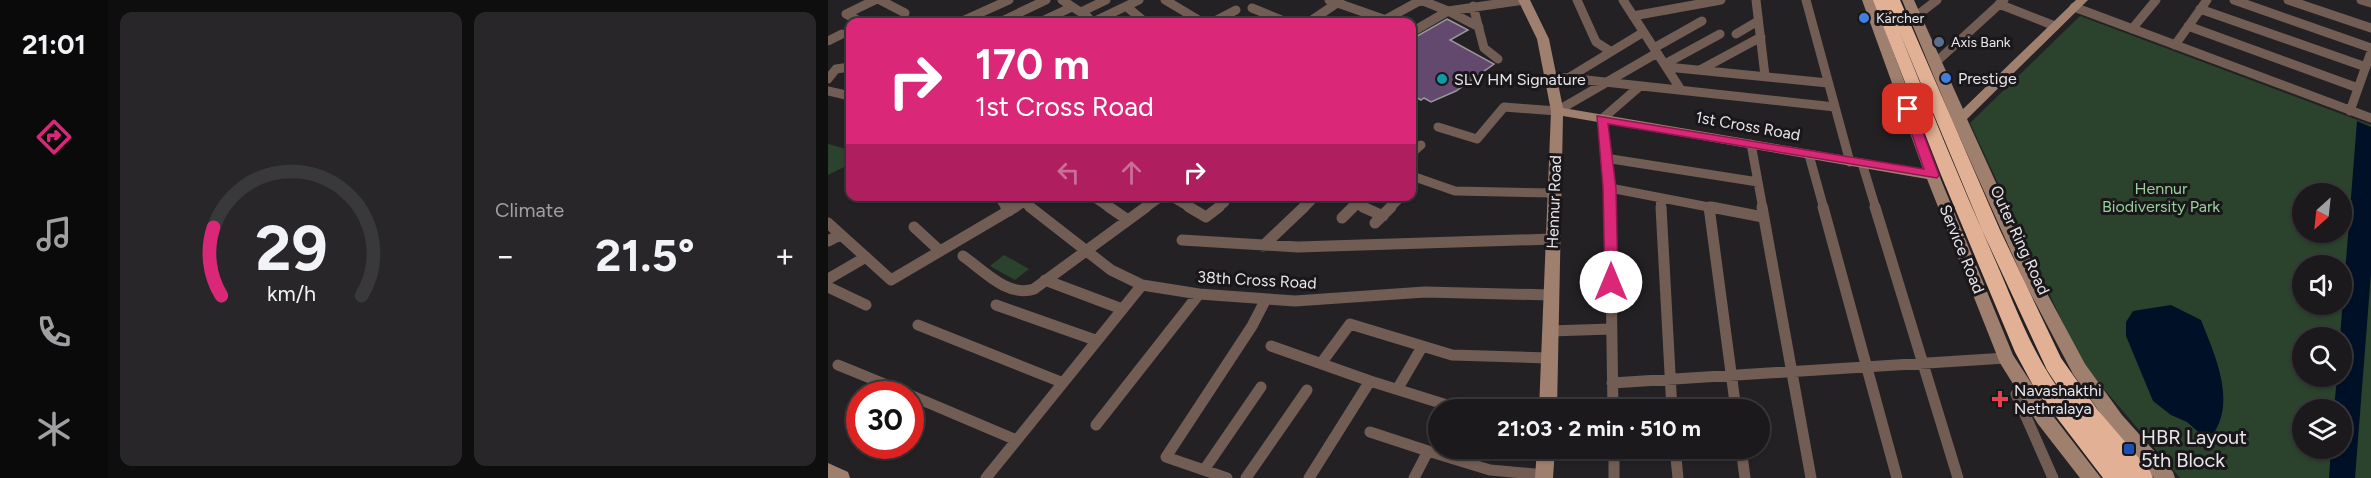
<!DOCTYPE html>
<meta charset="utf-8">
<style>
:root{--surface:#1b191c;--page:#282629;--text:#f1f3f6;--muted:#a0a0a3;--line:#39383b;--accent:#db2777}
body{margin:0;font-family:Figtree,sans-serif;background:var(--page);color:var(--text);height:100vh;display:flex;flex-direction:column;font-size:22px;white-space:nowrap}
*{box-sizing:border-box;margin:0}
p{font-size:20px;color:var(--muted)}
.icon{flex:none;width:33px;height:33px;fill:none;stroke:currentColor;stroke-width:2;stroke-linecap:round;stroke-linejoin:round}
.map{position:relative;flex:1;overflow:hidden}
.side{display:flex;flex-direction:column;gap:12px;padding:12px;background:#0f0e0f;width:720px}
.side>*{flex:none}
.guide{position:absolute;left:18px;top:18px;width:570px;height:183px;border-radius:12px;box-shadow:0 2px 4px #0004,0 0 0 2px var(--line);background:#db2777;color:#fff;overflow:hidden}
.needle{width:39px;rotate:207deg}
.fabs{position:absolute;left:1464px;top:183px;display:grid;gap:12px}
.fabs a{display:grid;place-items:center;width:60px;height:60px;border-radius:50%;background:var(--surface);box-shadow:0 2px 4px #0004,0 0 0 2px var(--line);font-size:30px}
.speed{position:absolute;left:18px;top:381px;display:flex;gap:12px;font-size:30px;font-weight:700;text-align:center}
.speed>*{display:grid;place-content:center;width:78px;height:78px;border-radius:50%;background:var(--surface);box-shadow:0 2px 4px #0004,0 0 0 2px var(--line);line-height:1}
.speed .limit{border:9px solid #d22;background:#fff;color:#111}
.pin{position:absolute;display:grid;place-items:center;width:51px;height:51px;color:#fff;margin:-26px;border-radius:12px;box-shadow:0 3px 9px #0006}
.me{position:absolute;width:66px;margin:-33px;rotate:0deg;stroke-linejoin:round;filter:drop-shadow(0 0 4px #0008)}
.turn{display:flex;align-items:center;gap:21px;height:126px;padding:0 30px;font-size:27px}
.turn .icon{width:78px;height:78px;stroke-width:2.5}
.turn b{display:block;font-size:42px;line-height:51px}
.lanes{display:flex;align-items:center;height:57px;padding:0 30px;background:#0003;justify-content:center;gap:30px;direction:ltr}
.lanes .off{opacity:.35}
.big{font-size:45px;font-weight:700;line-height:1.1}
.side .card{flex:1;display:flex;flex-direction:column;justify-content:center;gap:9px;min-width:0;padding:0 21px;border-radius:12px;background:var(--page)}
.side .dial{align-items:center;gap:0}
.dial svg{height:156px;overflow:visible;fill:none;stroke:var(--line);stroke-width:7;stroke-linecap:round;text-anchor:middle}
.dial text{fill:var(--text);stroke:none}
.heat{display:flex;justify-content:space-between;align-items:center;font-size:33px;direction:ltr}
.side .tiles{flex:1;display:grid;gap:12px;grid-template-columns:repeat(2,1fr)}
.trip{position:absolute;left:600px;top:399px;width:342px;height:60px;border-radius:30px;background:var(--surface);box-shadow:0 2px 4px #0004,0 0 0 2px var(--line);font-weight:700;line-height:60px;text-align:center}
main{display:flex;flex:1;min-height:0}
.dock{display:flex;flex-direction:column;width:108px;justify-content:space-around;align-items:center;background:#0b0a0b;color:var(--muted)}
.dock .icon{width:42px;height:42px}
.dock .on{color:var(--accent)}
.dock b{font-size:27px;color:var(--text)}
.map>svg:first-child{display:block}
.green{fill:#2b432c;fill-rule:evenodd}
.water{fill:#001026}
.building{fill:#64496f;stroke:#99969b;stroke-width:1.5}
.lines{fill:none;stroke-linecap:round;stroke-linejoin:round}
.street-far1{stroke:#715d53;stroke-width:9}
.street{stroke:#715d53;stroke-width:11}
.secondary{fill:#9f7f6e;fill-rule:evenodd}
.highway{fill:#e2b195;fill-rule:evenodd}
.route{fill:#db2777;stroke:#8e194d;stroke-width:1.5}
.shop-dot{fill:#3f7fe0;stroke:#1a171b;stroke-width:2}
.service-dot{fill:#5c6f8a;stroke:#1a171b;stroke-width:2}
.culture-dot{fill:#0f9aa8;stroke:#1a171b;stroke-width:2}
.health-dot{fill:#e0444e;stroke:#1a171b;stroke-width:2}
.transit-dot{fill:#1a4fb4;stroke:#1a171b;stroke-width:2}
.labels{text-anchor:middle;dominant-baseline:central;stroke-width:6;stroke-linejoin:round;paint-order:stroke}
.far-poi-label{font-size:14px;fill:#e8e6e9;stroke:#1a171b;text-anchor:start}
.poi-label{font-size:16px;fill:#e8e6e9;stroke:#1a171b;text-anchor:start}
.street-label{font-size:16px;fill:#e8e6e9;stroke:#1a171b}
.park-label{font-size:16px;fill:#97d199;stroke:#1a171b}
.near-poi-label{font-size:20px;fill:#e8e6e9;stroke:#1a171b;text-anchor:start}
</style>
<main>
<nav class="dock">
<b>21:01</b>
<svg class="icon on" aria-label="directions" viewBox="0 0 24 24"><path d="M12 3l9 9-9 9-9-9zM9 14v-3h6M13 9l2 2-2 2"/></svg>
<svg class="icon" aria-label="music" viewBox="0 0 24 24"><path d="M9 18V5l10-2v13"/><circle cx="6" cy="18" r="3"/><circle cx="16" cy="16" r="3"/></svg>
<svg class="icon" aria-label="phone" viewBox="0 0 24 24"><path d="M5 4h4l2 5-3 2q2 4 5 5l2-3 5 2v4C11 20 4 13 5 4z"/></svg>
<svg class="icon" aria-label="climate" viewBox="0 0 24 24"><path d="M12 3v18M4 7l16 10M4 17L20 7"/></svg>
</nav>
<section class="side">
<div class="tiles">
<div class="card dial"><svg viewBox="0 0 100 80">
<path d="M14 69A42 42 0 1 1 86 69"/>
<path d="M14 69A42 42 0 0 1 10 34" stroke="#db2777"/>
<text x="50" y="56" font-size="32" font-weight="700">29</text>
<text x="50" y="72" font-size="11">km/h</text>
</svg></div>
<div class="card"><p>Climate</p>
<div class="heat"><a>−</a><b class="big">21.5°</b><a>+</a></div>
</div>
</div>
</section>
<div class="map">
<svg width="1543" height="478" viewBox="0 0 1543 478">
<rect width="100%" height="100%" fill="#242125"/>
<path class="green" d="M1252 16 1543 125V478H1352L1253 362 1142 123ZM1474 194H1514V232H1474ZM1474 266H1514V304H1474ZM1474 338H1514V376H1474ZM1474 410H1514V448H1474Z
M0 144 22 150V164L0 175Z
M176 255 201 269 187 280 162 266Z"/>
<path class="water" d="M1529 121 1543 127V273L1527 478H1501L1503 449 1514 448V410L1506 409 1509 377 1514 376 1512 337Z
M1343 305 1373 320C1387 356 1409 401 1384 436L1376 437 1359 422 1343 415 1325 401 1298 336V322L1305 311Z"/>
<path class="building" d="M619 19 640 30 622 40 666 64 628 91 603 102 596 98 593 100 584 95V39Z"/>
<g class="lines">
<path class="street-far1" d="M52 0 77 13
M234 0 260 17 248 22
M337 0 374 22
M501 0 558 20
M593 0 620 11 696 0
M749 0 768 42 782 51
M795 0 853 90
M928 0 937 76
M978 0 1022 162
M1406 0 1543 48
M1460 0 1543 28
M1533 0 1543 3
M1171 4 1227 26
M645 6 656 48 670 59
M299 7 317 22
M1246 7 1543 118
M424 8 458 22
M1372 9 1538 67
M253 12 278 0
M18 14 47 0
M18 14 33 22
M805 16 893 0
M1087 17 1109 0
M132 22 181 0
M172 22 218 0
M212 22 244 7
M265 22 311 0
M385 22 408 10
M481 22 512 1
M553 22 593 0
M1360 26 1530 88
M1304 29 1328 0
M584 32 620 11 651 27
M908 34 930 21
M0 41 14 34
M1347 45 1379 0
M826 48 874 21
M1107 63 1176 0
M837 64 892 34
M839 67 1000 83
M872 70 933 37
M723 77 740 78 814 33
M740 78 1007 107
M0 79 8 69 22 67
M0 91 22 96
M1522 111 1543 52
M610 127 649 139 676 107 729 111 829 53
M923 144 935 209
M584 153 593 145
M981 155 996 209
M777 158 930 182
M1034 163 1048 209
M584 176 627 191 726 193
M782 188 891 209
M170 196 179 209
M264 196 283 209
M342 196 364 209
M832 198 833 209
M196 202 204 209
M185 209 206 196
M316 209 334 196
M389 209 397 202
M475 209 488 196
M523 209 528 204 538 209
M561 209 574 196
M782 209 774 119 812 86"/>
<path class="street" d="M178 207 181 211
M202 207 283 270 314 285 371 294 467 301 597 292 723 295
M281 207 300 220
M361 207 378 217 391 207
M535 207 555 216
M782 207 785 410
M833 207 844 410
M881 207 908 410
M883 207 935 217
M934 207 983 478
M995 207 1069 478
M1047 207 1130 478
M514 218 525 207
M0 223 63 280 187 207
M547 223 563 207
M86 227 112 251
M354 240 470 247 725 239
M0 241 12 235
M435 246 476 207
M135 256C155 270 180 298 206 289L318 207
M0 279 38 257
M217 280 294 309
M0 287 38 305
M168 305 267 340
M90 325 233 382
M722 331 783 329
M443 346 542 381
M494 362 522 324 624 355 720 358
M10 365 81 394
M784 383 1178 358
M570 388 594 347
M1188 394 1225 478
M82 395 188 440
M268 425 371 294
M542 432 600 451
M786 448V478
M847 448 850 478
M913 448 917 478
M376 470 433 387
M158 478 314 285
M399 478 338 457 424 326 438 299
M418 478 479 390
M481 478 542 381 635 410
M586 478 600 451 662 470 717 475"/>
<path class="secondary" d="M690 0H702L721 39 735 108 1095 169 1034 0H1046L1111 175 1185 355 1222 412 1273 478H1252L1210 424 1172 363 1099 179 735 116 729 410H711L723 111 709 39Z
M1074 0H1086L1135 109 1248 0H1260L1139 119 1214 284 1257 364 1294 415 1345 472 1347 478H1326L1282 427 1245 374 1198 285 1124 120Z
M709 448H727L725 478H707Z
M0 463 20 472 22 478H0Z"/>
<path class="highway" d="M1045 0H1072L1172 230 1233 358 1269 409 1322 471 1325 478H1275L1207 389 1187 352 1113 175ZM1071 31 1154 230 1219 370 1236 396C1205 356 1188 308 1168 262 1134 186 1102 108 1071 31Z"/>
</g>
<path class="route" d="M1080 105 1086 109 1111 175 1109 178 780 124 788 188 790 282 788 286H777L775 188 769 116 1096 169 1075 109Z"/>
<g class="shop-dot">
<circle cx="1036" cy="18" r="6"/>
<circle cx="1118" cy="78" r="6"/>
</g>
<circle class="service-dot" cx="1111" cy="42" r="6"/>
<circle class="culture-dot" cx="614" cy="79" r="6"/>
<path class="health-dot" d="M1169 390h6v6h6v6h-6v6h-6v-6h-6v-6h6z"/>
<rect class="transit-dot" x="1295" y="443" width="12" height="12" rx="3"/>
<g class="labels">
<g class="far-poi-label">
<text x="1048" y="18">Kärcher</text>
<text x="1123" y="42">Axis Bank</text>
</g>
<g class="poi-label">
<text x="1130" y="78">Prestige</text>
<text x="626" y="79">SLV HM Signature</text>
<text x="1186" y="390">Navashakthi<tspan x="1186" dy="18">Nethralaya</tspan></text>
</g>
<g class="street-label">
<text transform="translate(920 126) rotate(10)">1st Cross Road</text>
<text transform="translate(726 202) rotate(-88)">Hennur Road</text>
<text transform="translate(1192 240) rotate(65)">Outer Ring Road</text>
<text transform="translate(1134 249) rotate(68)">Service Road</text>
<text transform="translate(429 280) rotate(3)">38th Cross Road</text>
</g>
<g class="park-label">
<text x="1333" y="188">Hennur<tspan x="1333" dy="18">Biodiversity Park</tspan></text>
</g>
<g class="near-poi-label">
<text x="1313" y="437">HBR Layout<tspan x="1313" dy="23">5th Block</tspan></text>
</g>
</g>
</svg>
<div class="fabs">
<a><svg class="needle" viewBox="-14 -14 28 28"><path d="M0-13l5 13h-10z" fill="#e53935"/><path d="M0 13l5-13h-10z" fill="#a0a0a3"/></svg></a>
<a><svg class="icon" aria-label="sound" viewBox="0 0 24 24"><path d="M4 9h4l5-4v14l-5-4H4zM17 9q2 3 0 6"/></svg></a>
<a><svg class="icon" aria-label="search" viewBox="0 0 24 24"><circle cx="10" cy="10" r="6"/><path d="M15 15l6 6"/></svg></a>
<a><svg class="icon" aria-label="layers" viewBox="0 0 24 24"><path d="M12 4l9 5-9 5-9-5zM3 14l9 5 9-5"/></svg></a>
</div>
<div class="speed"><div class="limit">30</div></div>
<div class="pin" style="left:1080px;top:109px;background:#d93025"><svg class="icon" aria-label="arrive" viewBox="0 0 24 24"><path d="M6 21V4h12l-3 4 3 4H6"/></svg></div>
<svg class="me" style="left:783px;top:282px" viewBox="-20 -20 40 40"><circle r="19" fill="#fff"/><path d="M0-13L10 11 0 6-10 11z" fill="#db2777"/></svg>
<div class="trip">21:03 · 2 min · 510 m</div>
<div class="guide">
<div class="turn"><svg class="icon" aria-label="right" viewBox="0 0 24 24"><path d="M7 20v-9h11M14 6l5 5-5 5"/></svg><div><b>170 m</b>1st Cross Road</div></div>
<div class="lanes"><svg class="icon off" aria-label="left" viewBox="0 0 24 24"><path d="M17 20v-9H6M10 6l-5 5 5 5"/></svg><svg class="icon off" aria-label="ahead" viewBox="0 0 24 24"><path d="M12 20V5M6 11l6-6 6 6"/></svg><svg class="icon" aria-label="right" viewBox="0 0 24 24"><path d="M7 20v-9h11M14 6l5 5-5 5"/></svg></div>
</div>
</div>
</main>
